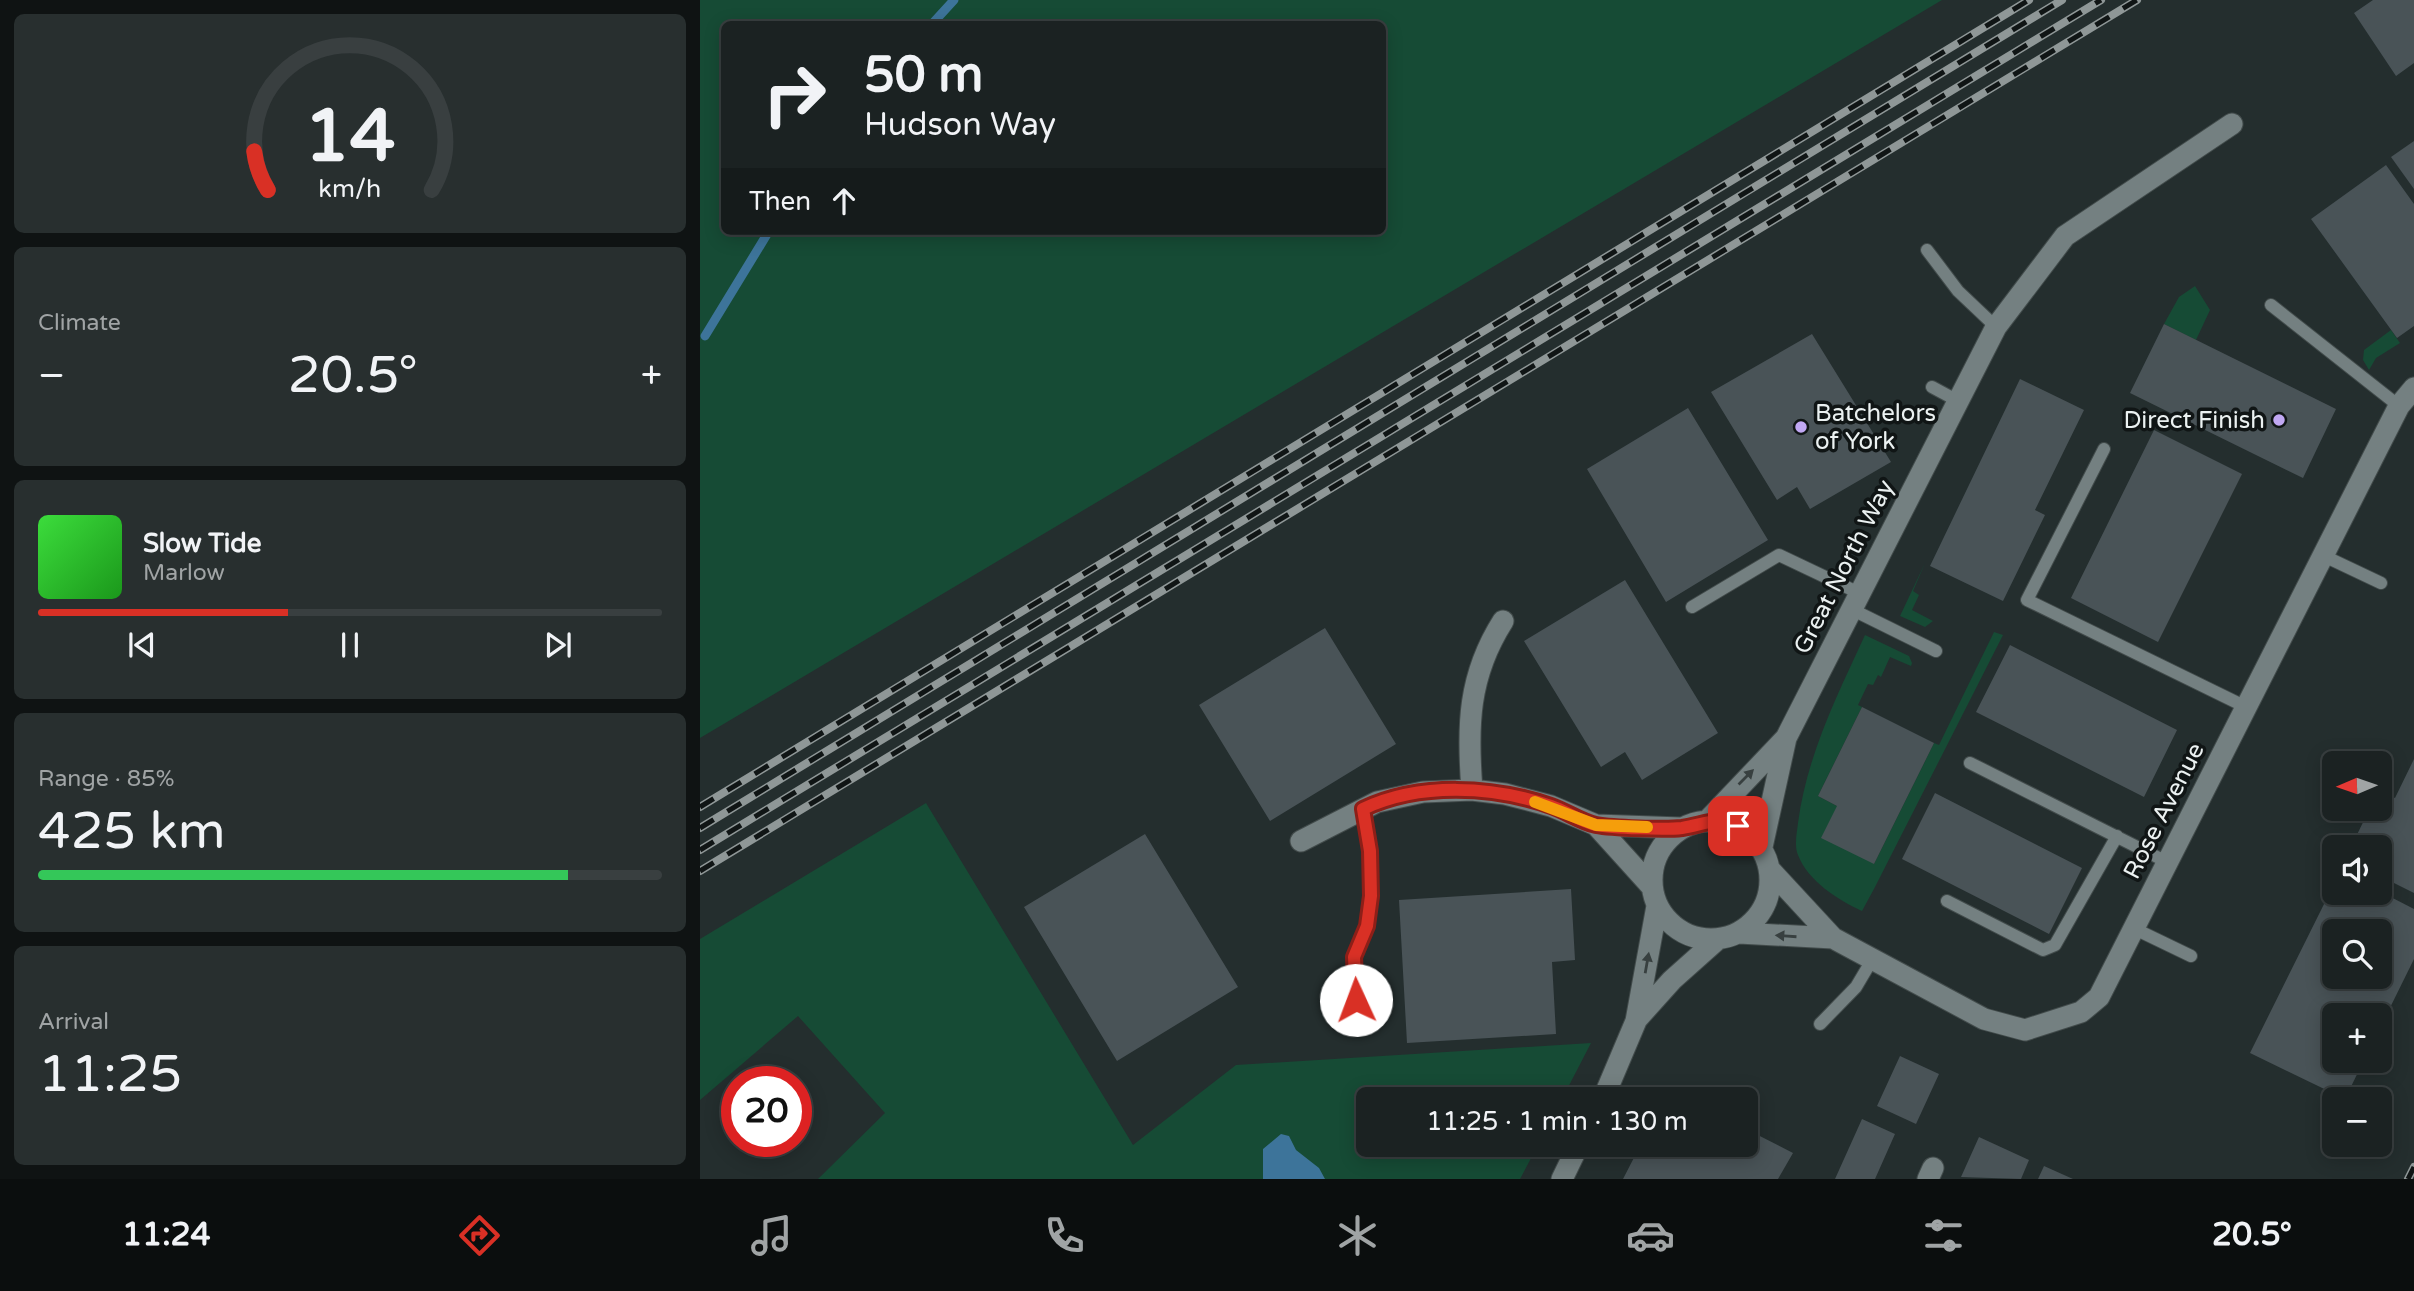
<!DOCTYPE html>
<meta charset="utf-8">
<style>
:root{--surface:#1b2222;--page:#282f2f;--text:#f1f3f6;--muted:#a0a4a5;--line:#393f40;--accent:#d93025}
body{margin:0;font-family:"Varela Round",sans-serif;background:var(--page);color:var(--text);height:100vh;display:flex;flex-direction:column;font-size:26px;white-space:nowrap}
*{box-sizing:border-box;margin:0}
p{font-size:23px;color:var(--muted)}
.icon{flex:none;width:38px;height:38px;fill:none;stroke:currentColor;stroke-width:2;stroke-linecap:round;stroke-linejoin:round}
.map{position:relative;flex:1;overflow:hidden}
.details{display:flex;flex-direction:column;gap:14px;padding:14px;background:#0f1313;width:700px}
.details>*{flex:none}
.banner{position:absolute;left:21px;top:21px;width:665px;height:214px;border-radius:10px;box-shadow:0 4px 18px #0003,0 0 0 2px var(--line);background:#1b2222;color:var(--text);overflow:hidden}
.needle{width:46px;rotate:268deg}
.tools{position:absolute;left:1622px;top:751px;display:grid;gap:14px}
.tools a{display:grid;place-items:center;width:70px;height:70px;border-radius:10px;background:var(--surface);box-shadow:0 4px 18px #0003,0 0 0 2px var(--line);font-size:35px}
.speed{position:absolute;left:21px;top:1066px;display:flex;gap:14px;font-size:35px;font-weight:700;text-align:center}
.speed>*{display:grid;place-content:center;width:91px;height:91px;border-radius:50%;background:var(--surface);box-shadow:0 4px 18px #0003,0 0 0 2px var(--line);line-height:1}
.speed .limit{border:10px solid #d22;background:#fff;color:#111}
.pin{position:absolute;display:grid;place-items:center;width:60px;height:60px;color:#fff;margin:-30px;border-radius:14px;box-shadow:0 4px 10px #0006}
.me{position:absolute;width:77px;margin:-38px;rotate:358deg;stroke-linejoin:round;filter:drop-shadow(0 0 5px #0008)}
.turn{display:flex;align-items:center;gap:24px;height:147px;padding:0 28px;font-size:32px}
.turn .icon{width:91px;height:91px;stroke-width:2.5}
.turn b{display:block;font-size:49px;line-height:60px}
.then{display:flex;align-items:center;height:66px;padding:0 28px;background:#0003;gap:14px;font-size:26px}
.big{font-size:52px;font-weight:600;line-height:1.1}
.details .tile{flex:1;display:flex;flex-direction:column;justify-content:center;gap:10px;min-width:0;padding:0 24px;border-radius:10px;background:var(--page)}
.details .dial{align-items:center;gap:0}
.dial svg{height:182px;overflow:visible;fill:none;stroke:var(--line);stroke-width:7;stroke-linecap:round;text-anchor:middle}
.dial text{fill:var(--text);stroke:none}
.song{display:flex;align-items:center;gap:21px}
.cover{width:84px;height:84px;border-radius:10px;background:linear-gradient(135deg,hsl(120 70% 55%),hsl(120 70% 35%))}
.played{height:7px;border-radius:4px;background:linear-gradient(90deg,var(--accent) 40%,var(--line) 40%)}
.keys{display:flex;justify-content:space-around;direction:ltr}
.heat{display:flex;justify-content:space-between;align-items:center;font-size:38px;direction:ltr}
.charge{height:10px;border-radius:5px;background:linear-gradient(90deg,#34c759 85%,var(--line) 0)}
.trip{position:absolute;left:656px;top:1087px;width:402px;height:70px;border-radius:10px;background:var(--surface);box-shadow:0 4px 18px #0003,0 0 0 2px var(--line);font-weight:600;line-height:70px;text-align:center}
.tab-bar{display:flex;height:112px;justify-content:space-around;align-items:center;background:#0b0e0e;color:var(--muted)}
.tab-bar .icon{width:49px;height:49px}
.tab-bar .active{color:var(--accent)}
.tab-bar b{font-size:32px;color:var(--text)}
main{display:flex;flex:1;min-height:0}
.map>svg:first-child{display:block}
.green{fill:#164b35;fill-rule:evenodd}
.water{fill:#3d749a}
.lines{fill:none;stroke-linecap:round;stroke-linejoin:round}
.stream{stroke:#3d749a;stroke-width:9}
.building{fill:#495357;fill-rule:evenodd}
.lane-casing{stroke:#424b4b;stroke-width:14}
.street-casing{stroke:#424b4b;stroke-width:23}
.lane{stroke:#748081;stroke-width:12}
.street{stroke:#748081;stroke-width:21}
.rail-casing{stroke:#8f9797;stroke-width:8}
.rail{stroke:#101515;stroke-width:5;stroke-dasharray:16;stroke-linecap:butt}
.oneway{fill:#384040}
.route-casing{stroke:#8d1f18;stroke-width:18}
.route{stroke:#d93025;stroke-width:12}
.slow{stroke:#f59e0b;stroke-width:12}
.poi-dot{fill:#c1a8f3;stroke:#101515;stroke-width:2.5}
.labels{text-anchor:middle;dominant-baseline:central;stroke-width:7;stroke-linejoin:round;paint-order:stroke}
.poi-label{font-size:24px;fill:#ebf1f1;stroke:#101515;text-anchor:start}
.street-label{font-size:24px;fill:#ebf1f1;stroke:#101515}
</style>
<main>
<section class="details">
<div class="tile dial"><svg viewBox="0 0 100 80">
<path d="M14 69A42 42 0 1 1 86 69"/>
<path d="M14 69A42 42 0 0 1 8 52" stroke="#d93025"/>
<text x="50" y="56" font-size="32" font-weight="700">14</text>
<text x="50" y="72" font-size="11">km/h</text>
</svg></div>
<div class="tile"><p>Climate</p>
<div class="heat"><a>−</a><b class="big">20.5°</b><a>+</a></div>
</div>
<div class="tile">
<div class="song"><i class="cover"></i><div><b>Slow Tide</b><p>Marlow</p></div></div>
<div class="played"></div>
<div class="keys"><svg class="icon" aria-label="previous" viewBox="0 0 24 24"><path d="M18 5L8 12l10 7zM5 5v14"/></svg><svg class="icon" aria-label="pause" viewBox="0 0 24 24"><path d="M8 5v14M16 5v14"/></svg><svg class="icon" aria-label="next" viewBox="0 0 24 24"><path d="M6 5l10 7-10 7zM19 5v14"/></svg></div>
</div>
<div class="tile"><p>Range · 85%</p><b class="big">425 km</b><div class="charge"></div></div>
<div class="tile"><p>Arrival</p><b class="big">11:25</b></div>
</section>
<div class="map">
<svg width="1714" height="1179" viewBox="0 0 1714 1179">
<rect width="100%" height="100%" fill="#242e2e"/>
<path class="green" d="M0 0H1242L0 738ZM682 24V231H24V24Z
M1495 286 1510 310 1496 340 1464 324 1479 297Z
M1691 330 1700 343 1676 358 1669 370 1663 360 1664 350Z
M1225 563 1213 591 1219 595 1212 610 1233 621 1225 627 1200 616Z
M1294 632 1303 635 1175 887 1162 911C1138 900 1108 881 1098 855 1094 846 1097 832 1098 823 1107 755 1137 696 1165 635L1209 656 1212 663 1211 666 1190 657 1181 677 1178 675 1173 685 1168 684 1158 705 1162 707 1118 796 1137 806 1174 864 1234 743 1239 745Z
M226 803 433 1145 536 1065 891 1043 862 1099H668V1144L838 1145 820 1179H118L185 1113 98 1016 0 1100V939Z"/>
<path class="water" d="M581 1134 589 1136 596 1150 619 1168 625 1179H563V1149Z"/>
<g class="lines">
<path class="stream" d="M232 24 254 0
M5 336 69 231"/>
</g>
<path class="building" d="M1673 0H1714V63L1696 76 1654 13Z
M1714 141V189L1691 157Z
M1686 165 1714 204V326L1697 338 1611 219Z
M1464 324 1636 409 1603 478 1430 393Z
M1112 334 1191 462 1110 509 1097 487 1077 500 1011 392Z
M1320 379 1384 410 1335 510 1345 515 1303 601 1230 566Z
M988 408 1068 540 966 602 887 469Z
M1454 430 1542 474 1458 642 1371 598Z
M925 580 1018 733 942 780 925 752 901 767 824 641Z
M625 628 696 744 570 821 499 705Z
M1310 645 1477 730 1444 797 1276 712Z
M1162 707 1234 743 1174 864 1121 838 1137 806 1118 796Z
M1714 759V893L1680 876V847H1651L1670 808H1680V791L1695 798Z
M1235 793 1382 868 1349 934 1202 859Z
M445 834 538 987 417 1061 324 907Z
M1634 884V892H1681L1714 909V959L1680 1028V1015H1634V1060H1664L1645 1099 1550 1053ZM1634 931H1680V976H1634Z
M871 889 875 960 852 962 856 1034 707 1043 699 900Z
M1200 1056 1239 1074 1216 1124 1177 1106Z
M1162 1119 1195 1134 1175 1179H1135Z
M1046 1129 1093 1153 1078 1179H923L941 1144H1046Z
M1279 1137 1329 1160 1321 1179 1261 1177Z
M1344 1166 1373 1179H1338Z"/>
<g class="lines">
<g class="lane-casing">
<path id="lane" d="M1227 250 1258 291 1296 327
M1571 305 1699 406
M1232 387 1258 401
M1404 449 1327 600 1546 707
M1624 556 1681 583
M992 607 1079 555 1159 593
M1151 609 1236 651
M1270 763 1467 862
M1247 901 1343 950 1355 945 1417 836
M1435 929 1491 956
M657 1022 655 957 667 926 671 896 670 851 663 809
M1120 1024 1156 987 1172 960"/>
</g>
<g class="street-casing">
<path id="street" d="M772 790C767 726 768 676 803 621
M1008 820 1086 738
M952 880a59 59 0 1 1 118 0a59 59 0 1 1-118 0Z
M896 825 952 887
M601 841 677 802 723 792 772 790 805 794 851 806 896 825 981 828
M1062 847 1086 738 1296 327 1365 236 1532 124
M1071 871 1133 938 1284 1019 1325 1030 1381 1012 1399 997 1699 406 1714 388
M1039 933 1133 938
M937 1019 972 980 1018 939
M903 1099 936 1021 957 906
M862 1179 879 1144
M1228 1179 1233 1168"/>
</g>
<use href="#lane" class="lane"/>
<use href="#street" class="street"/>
<g class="rail-casing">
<path id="rail" d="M0 807 1329 0
M0 828 1362 0
M0 850 1401 0
M0 871 1437 0
M1708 1179 1714 1167"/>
</g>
<use href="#rail" class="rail"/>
</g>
<defs><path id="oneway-solid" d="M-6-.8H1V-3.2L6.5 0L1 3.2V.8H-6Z" transform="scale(1.75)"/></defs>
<g class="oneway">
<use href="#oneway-solid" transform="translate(1046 777) rotate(-45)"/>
<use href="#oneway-solid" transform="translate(1086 936) rotate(-176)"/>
<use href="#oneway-solid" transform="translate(947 963) rotate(-80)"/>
</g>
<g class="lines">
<g class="route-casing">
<path id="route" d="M656 1000 654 957 667 926 671 896 670 851 663 809C720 782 793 786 851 806 866 811 881 822 896 825 912 828 966 830 982 828 1007 824 1012 817 1038 826"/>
</g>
<use href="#route" class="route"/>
<path class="slow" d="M835 802 896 825 947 827"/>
</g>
<g class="poi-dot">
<circle cx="1579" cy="420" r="7"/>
<circle cx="1101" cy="427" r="7"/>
</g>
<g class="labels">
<g class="poi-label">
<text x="1115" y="413">Batchelors<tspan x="1115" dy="28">of York</tspan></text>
<text x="1565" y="420" text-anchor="end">Direct Finish</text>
</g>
<g class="street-label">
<text transform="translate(1144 567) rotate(-63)">Great North Way</text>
<text transform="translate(1464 811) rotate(-63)">Rose Avenue</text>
</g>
</g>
</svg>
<div class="tools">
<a><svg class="needle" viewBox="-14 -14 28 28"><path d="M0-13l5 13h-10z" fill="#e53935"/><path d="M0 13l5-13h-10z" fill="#a0a4a5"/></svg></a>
<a><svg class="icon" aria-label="sound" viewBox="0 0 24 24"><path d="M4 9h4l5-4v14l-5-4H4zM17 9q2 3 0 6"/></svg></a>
<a><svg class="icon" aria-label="search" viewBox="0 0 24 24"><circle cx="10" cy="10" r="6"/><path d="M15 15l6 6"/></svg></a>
<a>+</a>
<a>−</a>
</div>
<div class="speed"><div class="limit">20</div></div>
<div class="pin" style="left:1038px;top:826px;background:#d93025"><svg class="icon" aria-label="arrive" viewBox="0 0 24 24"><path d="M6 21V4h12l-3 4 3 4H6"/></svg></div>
<svg class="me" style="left:656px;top:1000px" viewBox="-20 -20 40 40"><circle r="19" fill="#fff"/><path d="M0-13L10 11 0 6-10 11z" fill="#d93025"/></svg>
<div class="trip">11:25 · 1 min · 130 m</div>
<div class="banner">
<div class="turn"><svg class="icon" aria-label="right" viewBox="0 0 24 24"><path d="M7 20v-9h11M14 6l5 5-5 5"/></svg><div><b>50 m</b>Hudson Way</div></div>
<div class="then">Then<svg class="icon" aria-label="ahead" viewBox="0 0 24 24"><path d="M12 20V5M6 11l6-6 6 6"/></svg></div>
</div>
</div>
</main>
<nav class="tab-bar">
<b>11:24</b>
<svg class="icon active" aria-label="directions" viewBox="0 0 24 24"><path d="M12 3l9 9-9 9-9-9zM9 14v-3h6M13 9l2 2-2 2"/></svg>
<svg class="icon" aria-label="music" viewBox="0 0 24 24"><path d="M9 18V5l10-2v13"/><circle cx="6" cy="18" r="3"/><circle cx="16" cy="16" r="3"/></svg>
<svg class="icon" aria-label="phone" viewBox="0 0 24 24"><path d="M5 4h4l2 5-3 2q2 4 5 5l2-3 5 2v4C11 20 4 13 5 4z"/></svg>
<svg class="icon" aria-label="climate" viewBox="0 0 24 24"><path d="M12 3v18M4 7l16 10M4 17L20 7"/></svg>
<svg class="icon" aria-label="car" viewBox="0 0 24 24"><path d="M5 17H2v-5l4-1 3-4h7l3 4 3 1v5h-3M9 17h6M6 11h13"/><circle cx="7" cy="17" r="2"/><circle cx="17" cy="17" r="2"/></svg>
<svg class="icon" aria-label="filters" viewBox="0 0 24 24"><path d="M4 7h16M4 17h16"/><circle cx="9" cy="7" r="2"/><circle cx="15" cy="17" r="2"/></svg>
<b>20.5°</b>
</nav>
